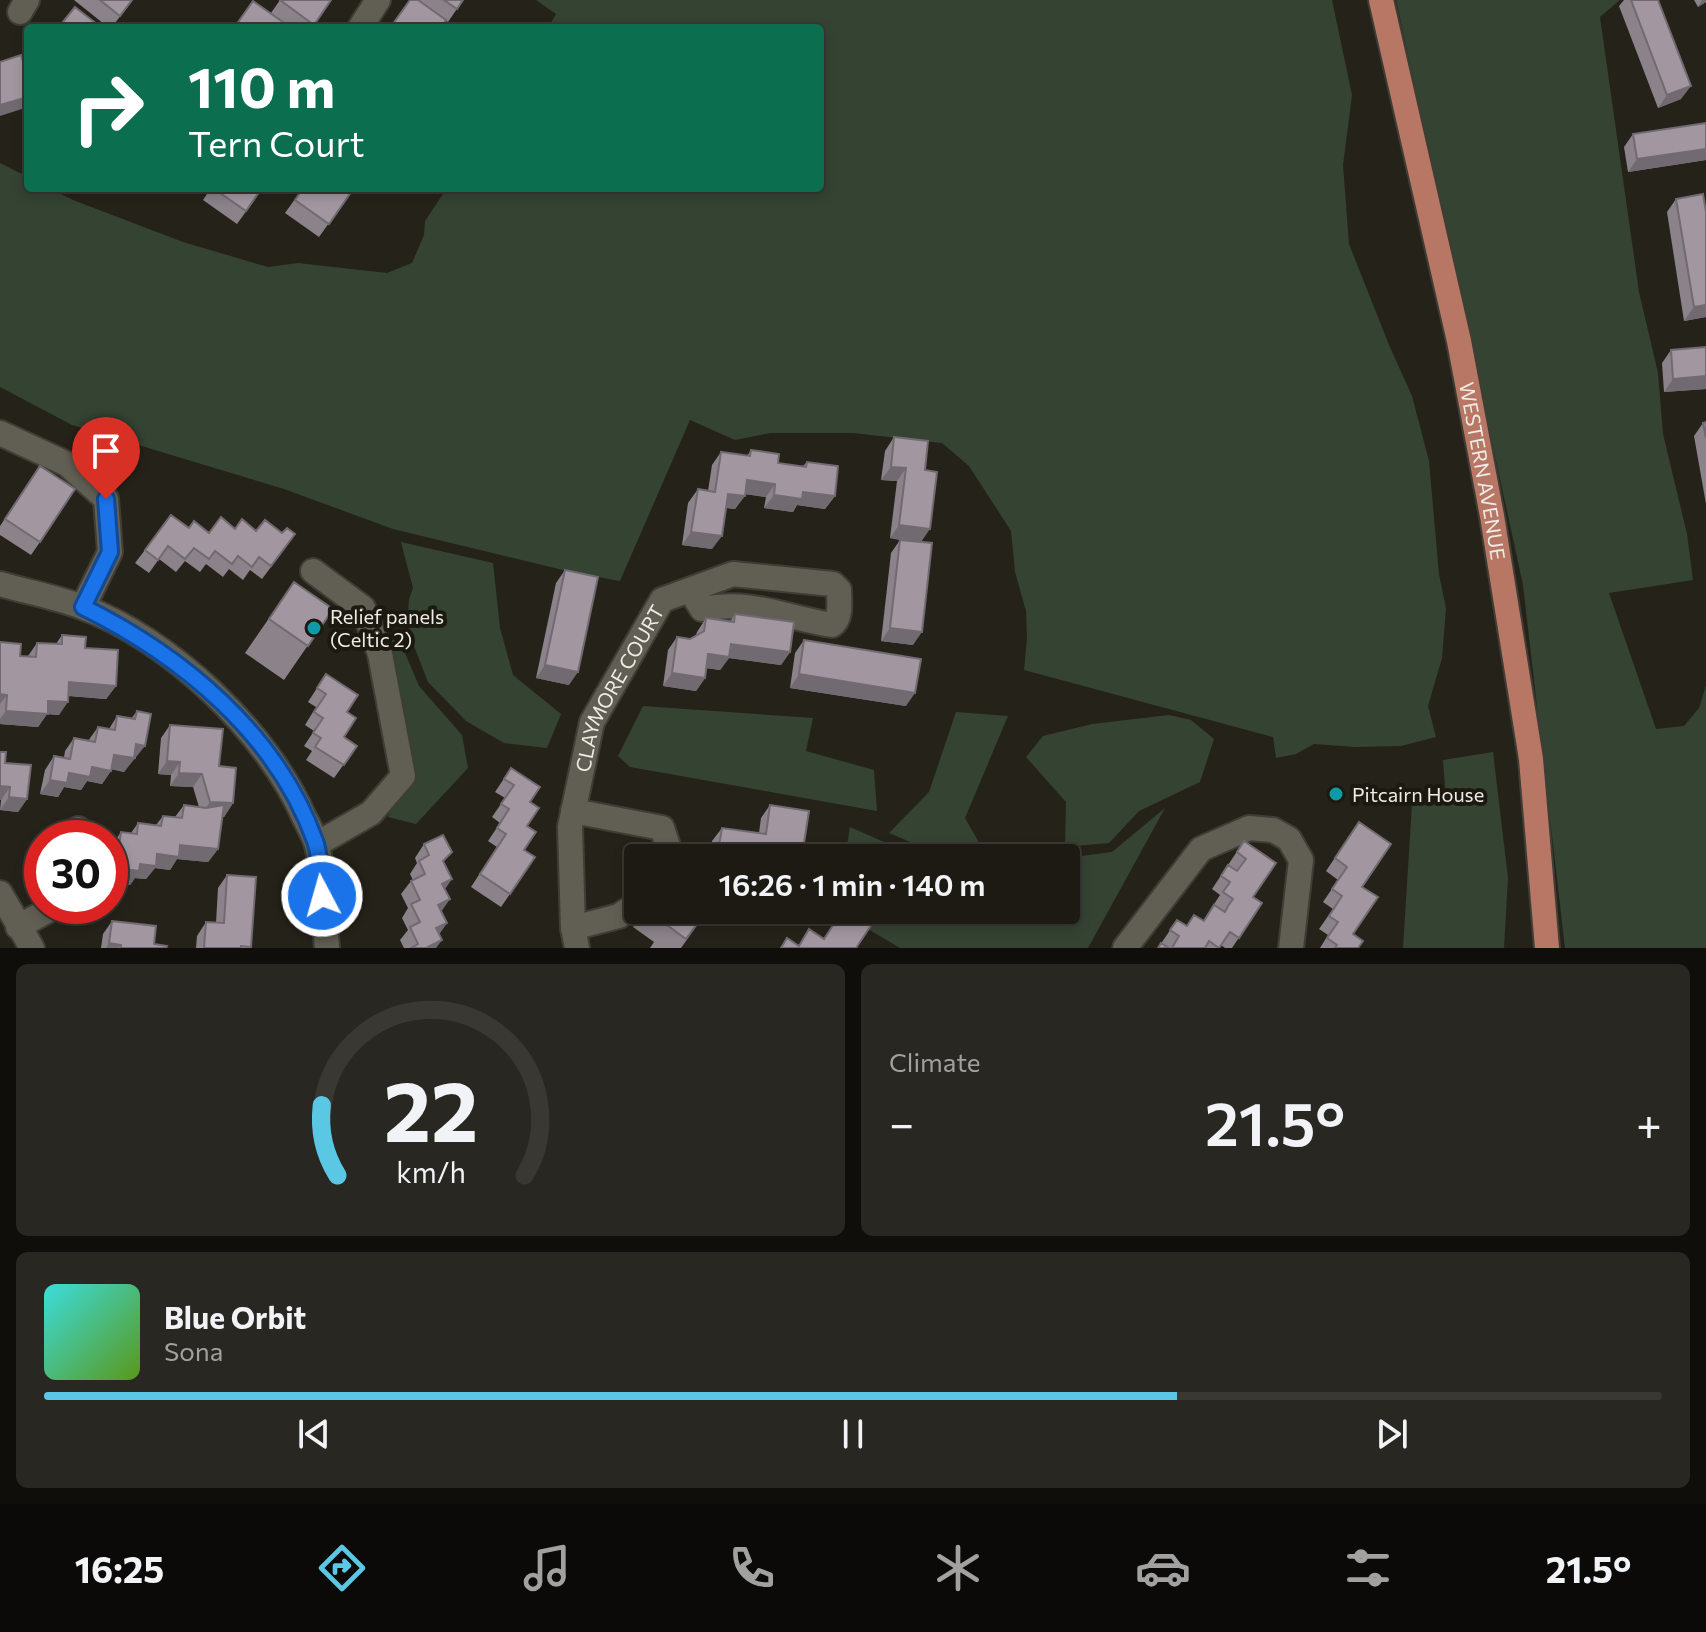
<!DOCTYPE html>
<meta charset="utf-8">
<style>
:root{--surface:#1c1a13;--page:#292721;--text:#f1f3f6;--muted:#a0a1a0;--line:#3a3833;--accent:#5ac8e5}
body{margin:0;font-family:Commissioner,sans-serif;background:var(--page);color:var(--text);height:100vh;display:flex;flex-direction:column;font-size:30px;white-space:nowrap}
*{box-sizing:border-box;margin:0}
p{font-size:26px;color:var(--muted)}
.icon{flex:none;width:44px;height:44px;fill:none;stroke:currentColor;stroke-width:2;stroke-linecap:round;stroke-linejoin:round}
.map{position:relative;height:948px;overflow:hidden}
.panel{display:flex;flex-direction:column;gap:16px;padding:16px;background:#0f0e0a;flex:1}
.panel>*{flex:none}
.banner{position:absolute;left:24px;top:24px;width:800px;height:168px;border-radius:8px;box-shadow:0 4px 12px #0003,0 0 0 2px var(--line);background:#0b6e4f;color:#fff;overflow:hidden}
.speed{position:absolute;left:24px;top:820px;display:flex;gap:16px;font-size:40px;font-weight:700;text-align:center}
.speed>*{display:grid;place-content:center;width:104px;height:104px;border-radius:50%;background:var(--surface);box-shadow:0 4px 12px #0003,0 0 0 2px var(--line);line-height:1}
.speed .limit{border:12px solid #d22;background:#fff;color:#111}
.pin{position:absolute;display:grid;place-items:center;width:68px;height:68px;color:#fff;margin:-82px -34px;border-radius:50% 50% 50% 0;rotate:-45deg;box-shadow:0 0 8px #0007}
.pin .icon{rotate:45deg}
.me{position:absolute;width:88px;margin:-44px;rotate:354deg;stroke-linejoin:round;filter:drop-shadow(0 0 6px #0008)}
.turn{display:flex;align-items:center;gap:28px;height:168px;padding:0 32px;font-size:36px}
.turn .icon{width:104px;height:104px;stroke-width:2.5}
.turn b{display:block;font-size:56px;line-height:68px}
.big{font-size:60px;font-weight:600;line-height:1.1}
.panel .card{flex:1;display:flex;flex-direction:column;justify-content:center;gap:12px;min-width:0;padding:0 28px;border-radius:12px;background:var(--page)}
.panel .dial{align-items:center;gap:0}
.dial svg{height:208px;overflow:visible;fill:none;stroke:var(--line);stroke-width:7;stroke-linecap:round;text-anchor:middle}
.dial text{fill:var(--text);stroke:none}
.song{display:flex;align-items:center;gap:24px}
.cover{width:96px;height:96px;border-radius:12px;background:linear-gradient(135deg,hsl(180 70% 55%),hsl(90 70% 35%))}
.played{height:8px;border-radius:4px;background:linear-gradient(90deg,var(--accent) 70%,var(--line) 70%)}
.keys{display:flex;justify-content:space-around;direction:ltr}
.heat{display:flex;justify-content:space-between;align-items:center;font-size:44px;direction:ltr}
.panel .tiles{flex:1;display:grid;gap:16px;grid-template-columns:1fr 1fr}
.card:last-child{grid-column:span 2}
.trip{position:absolute;left:624px;top:844px;width:456px;height:80px;border-radius:8px;background:var(--surface);box-shadow:0 4px 12px #0003,0 0 0 2px var(--line);font-weight:600;line-height:80px;text-align:center}
.tab-bar{display:flex;height:128px;justify-content:space-around;align-items:center;background:#0b0a08;color:var(--muted)}
.tab-bar .icon{width:56px;height:56px}
.tab-bar .selected{color:var(--accent)}
.tab-bar b{font-size:36px;color:var(--text)}
.map>svg:first-child{display:block}
.green{fill:#354333}
.lines{fill:none;stroke-linecap:round;stroke-linejoin:round}
.minor-casing{stroke:#3f3e36;stroke-width:28}
.major-casing{stroke:#3f3e36;stroke-width:28}
.minor{stroke:#615f53;stroke-width:24}
.major{stroke:#b77764;stroke-width:24}
.wall{fill:#8b828a}
.shaded-wall{fill:#716a71}
.building{fill:#a297a1;stroke:#716a71;stroke-width:2}
.route-casing{stroke:#114b97;stroke-width:20}
.route{stroke:#1a73e8;stroke-width:14}
.culture-dot{fill:#0f9aa8;stroke:#1c1a10;stroke-width:3}
.labels{text-anchor:middle;dominant-baseline:central;stroke-width:8;stroke-linejoin:round;paint-order:stroke}
.street-label{font-size:20px;fill:#edece5;stroke:#1c1a10}
.poi-label{font-size:20px;fill:#edece5;stroke:#1c1a10;text-anchor:start}
</style>
<div class="map">
<svg width="1706" height="948" viewBox="0 0 1706 948">
<rect width="100%" height="100%" fill="#252319"/>
<path class="green" d="M536 0H1332L1352 95 1343 165 1349 244 1389 345 1412 396 1429 461 1439 574 1446 608 1442 658 1428 706 1436 737 1401 746 1356 747 1314 744 1296 754 1276 758 1273 737 1024 670 1027 639 1026 611 1015 572 1011 531 969 466 942 443 853 433H770L735 440 690 420 620 581 571 572 393 529 284 489 72 425 0 387V163L28 177V188H49L73 200 183 242 268 267 298 263 387 273 412 263 424 235 425 221 447 188H820V28H548L556 14Z
M1396 0H1620L1600 17 1639 292 1658 373 1663 434 1687 534 1693 580 1609 593 1656 729 1684 726 1699 708 1706 685V948H1565L1523 585Z
M401 542 493 563 500 628 513 675 561 714 547 748 504 743 466 721 428 682 407 628 409 599 413 588Z
M397 634 419 686 462 735 468 768 416 824 388 817 403 776 380 654Z
M643 706 813 718 806 751 874 770 877 811 630 767 618 756Z
M956 712 1008 716 965 818 985 853 943 856 889 833 929 792Z
M1169 715 1191 720 1214 739 1200 782 1139 811 1109 843 1065 847 1066 802 1026 757 1043 736 1092 724Z
M1493 752 1508 878 1504 948H1403L1412 804 1446 800 1443 760Z
M1165 808 1088 948H900L836 910H1066V858L1112 852Z
M850 827 920 858H845Z"/>
<g class="lines">
<g class="minor-casing">
<g id="minor">
<path d="M20 12 27 0"/>
<path d="M360 28 378 0"/>
<path d="M0 433 67 464 106 499 110 552 83 607"/>
<path d="M313 571 363 608 380 654 403 776 371 813 317 844"/>
<path d="M0 584C27 592 56 597 82 607 170 639 267 732 304 817 308 825 314 835 317 845 324 875 324 916 327 948"/>
<path d="M573 811 662 828 668 846 667 858"/>
<path d="M76 838 78 829"/>
<path d="M0 893 32 948"/>
<path d="M18 927 56 906"/>
<path d="M573 928 619 916 638 903"/>
<path id="s1" d="M577 948 573 928 570 827 592 722 662 600 733 574 833 584 839 590C839 601 842 618 832 625 786 618 751 599 702 609L690 590"/>
<path d="M1125 948 1201 849 1249 828 1273 830 1289 839 1301 860 1291 948"/>
</g>
</g>
<g class="major-casing">
<g id="major">
<path id="s2" d="M1381 0 1459 341 1492 516 1531 759 1547 948"/>
</g>
</g>
<use href="#minor" class="minor"/>
<use href="#major" class="major"/>
</g>
<path class="wall" d="M74 0H133L111 28H109Z
M280 0H331L312 28H291L271 13Z
M410 0H463L448 22Z
M1624 0H1658L1681 99 1658 108 1619 6Z
M1694 0H1706V2L1698 7Z
M1706 123V160L1628 172 1624 147 1633 134Z
M135 188H148L144 194Z
M211 188H263L237 224 203 200Z
M303 188H354L319 237 285 213Z
M1676 199 1706 317 1684 321 1667 212Z
M1706 347V389L1664 392 1662 363 1671 350Z
M1706 422V504L1694 436 1703 423Z
M894 437 925 470 922 542 913 645 881 641 891 553 900 540 890 538 897 481 881 480 885 451Z
M751 450 778 463 803 466 807 462 835 496 825 509 797 505 793 512 764 508 766 497 745 494 735 509 726 508 712 549 682 545 688 503 698 489 708 491 712 465 721 452 747 456Z
M40 466V542L31 555 0 535V526Z
M189 528 209 533 235 529 282 533 286 547 262 579 250 570 243 580 229 569 223 577 206 564 200 572 185 561 176 572 159 559 149 573 135 563 145 550Z
M565 570 569 685 536 678 556 583Z
M294 582 333 609 284 680 245 653Z
M735 614 790 652 781 665 729 658 720 670 706 668 705 678 696 691 663 686 668 650 677 637 690 639 696 635 697 632 706 618 730 622Z
M62 635 85 648 116 686 106 699 68 696 59 715 47 714 38 727 0 724V642L20 656H28L37 643 56 644Z
M804 640 906 706 790 688 795 653Z
M326 674 347 712 344 737 357 746 334 778 306 760 312 751 304 746 314 731 305 725 316 707 308 702Z
M137 711 136 759 134 758 124 772 112 769 102 784 87 781 81 790 64 787 58 797 40 794 45 770 54 756 64 758 65 751 74 738 88 741 98 727 109 729 117 716 131 719Z
M170 725 219 766 233 803 224 817 222 816 218 849 208 862 177 859 170 870 155 868 146 879 135 878 130 885 110 882V860L112 845 121 832 131 833 138 823 156 825 163 816 175 817 184 805 199 807 193 787 170 786 171 775 158 774 161 738Z
M5 763 27 799 18 812 0 810Z
M511 768 530 802 524 850 510 894 501 907 471 887 497 847 488 841 500 823 492 817 505 798 495 792Z
M770 805 802 856 801 858H710L712 841 722 828 759 833 761 818Z
M1359 822 1362 887 1353 934 1358 948H1320L1328 935 1319 929 1333 909 1323 902 1338 880 1326 871Z
M1244 841 1253 897 1262 903 1232 948H1225L1221 945 1219 948H1158L1177 920 1186 926 1203 921 1220 895 1212 889Z
M424 844 444 863 445 889 441 912 447 923 439 934 436 948H404L400 940 408 930 402 918 408 908 401 894 411 881 413 880 410 874 417 863 415 858Z
M227 875 251 947 250 948H196L197 936 206 922 216 923 218 888Z
M645 910H708L681 948H650L654 942 633 927Z
M112 921 154 944 166 948H101L103 934Z"/>
<path class="shaded-wall" d="M1702 0H1706V2L1698 7Z
M1691 86 1681 99 1658 108 1667 95Z
M28 97V103L25 108 0 116V105Z
M1706 149V160L1628 172 1637 159Z
M1706 305V317L1684 321 1694 307Z
M1706 376V389L1664 392 1673 379Z
M891 467 906 468 897 481 881 480Z
M747 480 775 484 766 497 737 493Z
M803 492 835 496 825 509 797 505 793 512 764 508 774 495Z
M728 494 745 496 735 509 719 507Z
M899 525 930 529 921 542 890 538Z
M691 532 722 536 712 549 682 545Z
M890 628 922 632 913 645 881 641Z
M731 644 790 652 781 665 729 658 720 670 698 667 708 654Z
M545 665 578 672 569 685 536 678Z
M672 673 705 678 696 691 663 686Z
M799 674 915 693 906 706 790 688Z
M69 682 116 686 106 699 60 695Z
M0 694 7 695 0 704Z
M48 701 68 702 59 715 47 714 38 727 0 724V719L6 711Z
M136 744 145 746 124 772 105 768 114 755Z
M167 761 180 762 171 775 158 774Z
M92 767 111 771 102 784 87 781 81 790 64 787 58 797 40 794 50 780 69 773Z
M179 773 202 774 193 787 170 786Z
M0 786 10 787 1 800H0Z
M9 797 27 799 18 812 0 810Z
M210 802 233 803 224 817 201 815Z
M180 845 218 849 208 862 177 859 170 870 155 868 146 879 135 878 130 885 110 882V878L116 868 140 864 157 854Z
M760 850 802 856 801 858H755Z
M452 879 443 892 442 884Z
M450 899 441 912 438 905Z
M447 923 438 936 436 928Z
M442 940 436 948H426Z
M109 943 121 945 119 948H106Z"/>
<path class="building" d="M100 0H132L120 16Z
M280 0H331L314 25Z
M410 0H418L446 20 441 28H390Z
M444 0H463L457 9Z
M1631 0H1658L1691 86 1667 95Z
M253 1 287 25 285 28H234Z
M75 7 102 28H58Z
M21 55 28 77V97L0 105V62Z
M1706 123V149L1637 159 1633 134Z
M213 188H262L246 211Z
M303 188H354L329 224 295 200Z
M1703 194 1706 212V305L1694 307 1676 199Z
M1706 347V376L1673 379 1671 350Z
M1706 422V438L1703 423Z
M894 437 928 441 925 470 937 472 930 529 899 525 906 468 891 467Z
M751 450 779 454 778 463 806 467 807 462 838 466 835 496 803 492 802 499 774 495 775 484 747 480 745 496 728 494 722 536 691 532 698 489 715 492 721 452 750 456Z
M40 466 75 489 40 542 5 519Z
M171 515 189 528 194 521 209 533 221 517 235 529 242 519 256 531 265 520 282 533 287 528 295 534 271 566 259 557 252 567 238 556 232 564 215 551 209 559 194 548 185 559 168 546 158 560 145 550Z
M900 540 932 543 922 632 890 628Z
M565 570 598 577 578 672 545 665Z
M294 582 333 609 308 646 269 619Z
M735 614 794 622 790 652 731 644 729 657 708 654 705 678 672 673 677 637 690 639 704 631 706 618 734 622Z
M62 635 86 637 85 648 118 650 116 686 69 682 68 702 48 701V714L6 711 7 695 0 694V642L21 644 20 656 36 657 37 643 62 644Z
M804 640 921 659 915 693 799 674Z
M326 674 358 695 347 712 356 718 344 737 357 746 344 765 315 747 321 738 313 733 323 718 314 712 326 694 317 688Z
M137 711 151 714 145 746 136 744 134 758 114 755 111 771 92 767 90 777 69 773 67 783 50 780 54 756 70 759 74 738 95 742 98 727 115 730 117 716 135 719Z
M170 725 223 729 219 766 236 768 233 803 210 802 202 774 179 773 180 762 167 761Z
M0 752H6L5 763 31 765 27 799 9 797 10 787 0 786Z
M511 768 540 787 530 802 539 808 527 826 536 832 524 850 535 857 510 894 480 874 506 834 497 828 509 809 501 804 514 785 504 779Z
M184 805 206 808 224 805 218 849 180 845 179 857 157 854 156 866 140 864 139 871 116 868 121 832 137 834 138 823 161 826 163 816 182 818Z
M770 805 809 811 802 856 760 850 759 858H717L722 828 766 834Z
M1359 822 1391 844 1362 887 1378 897 1353 934 1363 941 1358 948H1335L1337 945 1327 938 1338 922 1329 916 1342 896 1332 889 1347 867 1335 858Z
M443 835 452 852 443 861 452 879 442 884 450 899 438 905 447 923 436 928 442 940 426 948H411L418 944 410 927 420 922 411 904 420 900 411 881 425 874 419 861 429 855 424 844Z
M1244 841 1276 863 1253 897 1262 903 1239 938 1230 932 1219 948 1209 941 1205 948H1172L1179 936 1170 930 1177 920 1187 926 1194 915 1204 921 1214 905 1225 912 1228 906 1233 899 1223 892 1230 882 1221 876 1228 865 1237 871 1246 859 1237 852Z
M227 875 256 877 251 947 241 946V948H204L206 922 224 923Z
M677 910H707L686 939 667 925Z
M843 910H851L872 924 856 948H781L787 938 799 946 809 929 824 939Z
M112 921 156 926 154 944 167 946 166 948H121V945L109 943Z
M1161 943 1169 948H1158Z"/>
<g class="lines">
<g class="route-casing">
<path id="route" d="M106 499 110 552 83 607C182 656 277 734 315 841 321 857 320 878 322 896"/>
</g>
<use href="#route" class="route"/>
</g>
<g class="culture-dot">
<circle cx="314" cy="628" r="8"/>
<circle cx="1336" cy="794" r="8"/>
</g>
<g class="labels">
<g class="street-label">
<text stroke="none"><textPath href="#s2" startOffset="482">WESTERN AVENUE</textPath></text>
<text stroke="none"><textPath href="#s1" startOffset="270">CLAYMORE COURT</textPath></text>
</g>
<g class="poi-label">
<text x="330" y="616">Relief panels<tspan x="330" dy="23">(Celtic 2)</tspan></text>
<text x="1352" y="794">Pitcairn House</text>
</g>
</g>
</svg>
<div class="speed"><div class="limit">30</div></div>
<div class="pin" style="left:106px;top:499px;background:#d93025"><svg class="icon" aria-label="arrive" viewBox="0 0 24 24"><path d="M6 21V4h12l-3 4 3 4H6"/></svg></div>
<svg class="me" style="left:322px;top:896px" viewBox="-20 -20 40 40"><circle r="17" fill="#1a73e8" stroke="#fff" stroke-width="3"/><path d="M0-11L8 9 0 5-8 9z" fill="#fff"/></svg>
<div class="trip">16:26 · 1 min · 140 m</div>
<div class="banner">
<div class="turn"><svg class="icon" aria-label="right" viewBox="0 0 24 24"><path d="M7 20v-9h11M14 6l5 5-5 5"/></svg><div><b>110 m</b>Tern Court</div></div>
</div>
</div>
<section class="panel">
<div class="tiles">
<div class="card dial"><svg viewBox="0 0 100 80">
<path d="M14 69A42 42 0 1 1 86 69"/>
<path d="M14 69A42 42 0 0 1 8 42" stroke="#5ac8e5"/>
<text x="50" y="56" font-size="32" font-weight="700">22</text>
<text x="50" y="72" font-size="11">km/h</text>
</svg></div>
<div class="card"><p>Climate</p>
<div class="heat"><a>−</a><b class="big">21.5°</b><a>+</a></div>
</div>
<div class="card">
<div class="song"><i class="cover"></i><div><b>Blue Orbit</b><p>Sona</p></div></div>
<div class="played"></div>
<div class="keys"><svg class="icon" aria-label="previous" viewBox="0 0 24 24"><path d="M18 5L8 12l10 7zM5 5v14"/></svg><svg class="icon" aria-label="pause" viewBox="0 0 24 24"><path d="M8 5v14M16 5v14"/></svg><svg class="icon" aria-label="next" viewBox="0 0 24 24"><path d="M6 5l10 7-10 7zM19 5v14"/></svg></div>
</div>
</div>
</section>
<nav class="tab-bar">
<b>16:25</b>
<svg class="icon selected" aria-label="directions" viewBox="0 0 24 24"><path d="M12 3l9 9-9 9-9-9zM9 14v-3h6M13 9l2 2-2 2"/></svg>
<svg class="icon" aria-label="music" viewBox="0 0 24 24"><path d="M9 18V5l10-2v13"/><circle cx="6" cy="18" r="3"/><circle cx="16" cy="16" r="3"/></svg>
<svg class="icon" aria-label="phone" viewBox="0 0 24 24"><path d="M5 4h4l2 5-3 2q2 4 5 5l2-3 5 2v4C11 20 4 13 5 4z"/></svg>
<svg class="icon" aria-label="climate" viewBox="0 0 24 24"><path d="M12 3v18M4 7l16 10M4 17L20 7"/></svg>
<svg class="icon" aria-label="car" viewBox="0 0 24 24"><path d="M5 17H2v-5l4-1 3-4h7l3 4 3 1v5h-3M9 17h6M6 11h13"/><circle cx="7" cy="17" r="2"/><circle cx="17" cy="17" r="2"/></svg>
<svg class="icon" aria-label="filters" viewBox="0 0 24 24"><path d="M4 7h16M4 17h16"/><circle cx="9" cy="7" r="2"/><circle cx="15" cy="17" r="2"/></svg>
<b>21.5°</b>
</nav>
